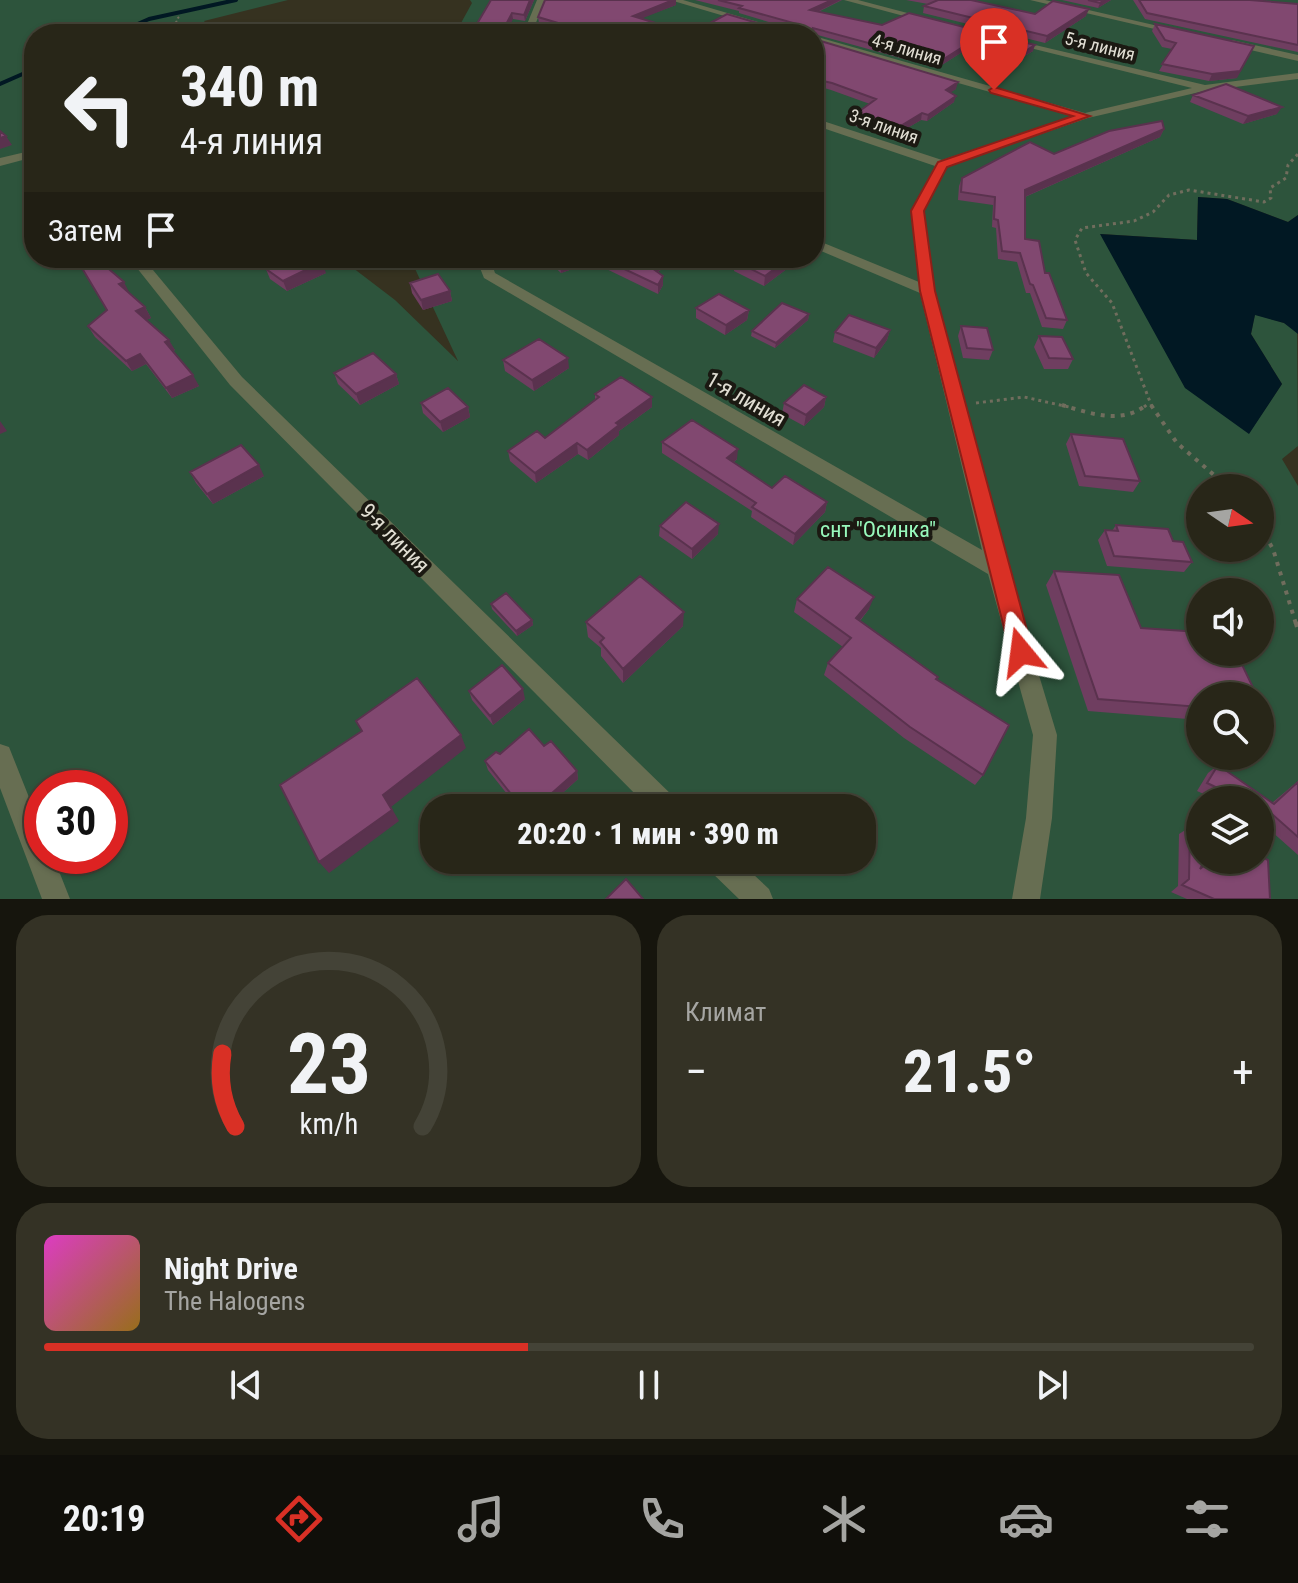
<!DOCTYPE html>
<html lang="ru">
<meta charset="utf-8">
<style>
:root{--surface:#282618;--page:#343225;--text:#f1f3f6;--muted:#a5a5a2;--line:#444337;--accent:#d93025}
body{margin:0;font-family:"Roboto Condensed",sans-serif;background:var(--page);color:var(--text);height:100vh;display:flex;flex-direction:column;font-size:30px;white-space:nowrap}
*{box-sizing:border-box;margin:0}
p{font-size:26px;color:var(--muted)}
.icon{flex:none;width:44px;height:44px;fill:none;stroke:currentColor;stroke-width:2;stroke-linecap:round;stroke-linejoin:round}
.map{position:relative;height:899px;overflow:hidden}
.side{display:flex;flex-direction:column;gap:16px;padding:16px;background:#16150d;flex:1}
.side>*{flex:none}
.banner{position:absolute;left:24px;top:24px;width:800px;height:244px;border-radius:32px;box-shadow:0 2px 6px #0004,0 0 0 2px var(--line);background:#282618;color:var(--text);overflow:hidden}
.needle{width:52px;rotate:103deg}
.controls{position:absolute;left:1186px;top:474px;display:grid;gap:16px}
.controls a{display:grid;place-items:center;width:88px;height:88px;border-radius:50%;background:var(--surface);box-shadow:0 2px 6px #0004,0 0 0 2px var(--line);font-size:40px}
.speed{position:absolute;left:24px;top:770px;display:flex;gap:16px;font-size:40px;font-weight:700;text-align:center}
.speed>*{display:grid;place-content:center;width:104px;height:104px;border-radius:50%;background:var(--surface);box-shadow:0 2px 6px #0004,0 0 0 2px var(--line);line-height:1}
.speed .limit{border:12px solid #d22;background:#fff;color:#111}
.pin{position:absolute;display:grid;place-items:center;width:68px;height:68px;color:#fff;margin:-82px -34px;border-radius:50% 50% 50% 0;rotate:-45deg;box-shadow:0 0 8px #0007}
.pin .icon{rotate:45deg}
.me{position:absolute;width:88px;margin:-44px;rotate:344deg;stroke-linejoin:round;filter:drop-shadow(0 0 6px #0008)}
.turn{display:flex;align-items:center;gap:28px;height:168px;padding:0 24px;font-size:36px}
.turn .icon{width:104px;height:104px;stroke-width:2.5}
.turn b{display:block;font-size:56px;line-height:68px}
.then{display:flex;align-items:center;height:76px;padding:0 24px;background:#0003;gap:16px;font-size:30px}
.big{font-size:60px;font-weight:800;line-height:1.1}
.side .widget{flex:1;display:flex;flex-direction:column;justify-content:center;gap:12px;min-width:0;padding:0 28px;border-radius:32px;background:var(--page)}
.side .dial{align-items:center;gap:0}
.dial svg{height:208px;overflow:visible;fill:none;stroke:var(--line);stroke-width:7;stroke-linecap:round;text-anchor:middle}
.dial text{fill:var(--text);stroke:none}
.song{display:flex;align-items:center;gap:24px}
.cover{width:96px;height:96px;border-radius:12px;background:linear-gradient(135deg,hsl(310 70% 55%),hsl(40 70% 35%))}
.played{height:8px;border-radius:4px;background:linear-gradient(90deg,var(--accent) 40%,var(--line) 40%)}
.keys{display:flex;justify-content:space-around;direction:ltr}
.heat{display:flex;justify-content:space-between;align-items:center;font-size:44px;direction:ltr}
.side .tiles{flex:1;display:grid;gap:16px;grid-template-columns:1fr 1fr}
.widget:last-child{grid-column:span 2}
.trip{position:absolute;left:420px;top:794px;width:456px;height:80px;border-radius:32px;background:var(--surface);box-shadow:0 2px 6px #0004,0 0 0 2px var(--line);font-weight:800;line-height:80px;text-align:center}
.tabs{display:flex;height:128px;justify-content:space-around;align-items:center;background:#100f0a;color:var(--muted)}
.tabs .icon{width:56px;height:56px}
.tabs .current{color:var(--accent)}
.tabs b{font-size:36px;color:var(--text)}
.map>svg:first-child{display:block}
.green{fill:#2d543c;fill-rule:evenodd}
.water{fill:#011823}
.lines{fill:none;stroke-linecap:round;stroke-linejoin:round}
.stream{stroke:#011823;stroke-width:4}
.path-far3{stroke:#706d5d;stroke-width:2;stroke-dasharray:2 3;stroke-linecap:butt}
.path-far2{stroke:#706d5d;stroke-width:3;stroke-dasharray:3 4;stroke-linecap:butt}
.path-far1{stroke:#706d5d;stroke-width:4;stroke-dasharray:4 6;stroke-linecap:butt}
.path{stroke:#706d5d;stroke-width:5;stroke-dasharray:5 8;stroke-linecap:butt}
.street{fill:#676e52;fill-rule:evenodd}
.wall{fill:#6f3e60}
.shaded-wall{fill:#5a324e}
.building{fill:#814870;stroke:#5a324e;stroke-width:2}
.route{fill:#d93025;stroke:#8d1f18;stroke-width:2}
.labels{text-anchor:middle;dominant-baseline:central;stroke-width:8;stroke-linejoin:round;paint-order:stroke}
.far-street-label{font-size:18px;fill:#e1ded3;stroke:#1b1912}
.street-label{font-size:22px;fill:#e1ded3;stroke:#1b1912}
.park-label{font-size:22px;fill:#98f9bc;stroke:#1b1912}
</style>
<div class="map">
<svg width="1298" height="899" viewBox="0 0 1298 899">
<rect width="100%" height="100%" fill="#363220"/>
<path class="green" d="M0 0H288L204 21 214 34H34V258H340L395 300 458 361 410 258H814V34H455L472 3 470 0H1298V215L1288 222 1227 199 1198 197 1197 240 1101 234 1249 433 1282 384 1251 334 1255 314 1284 323 1297 331 1298 446 1282 459 1298 486V899H0ZM1200 488H1260V548H1200ZM1200 592H1260V652H1200ZM1200 696H1260V756H1200ZM42 788H110V856H42ZM1200 800H1260V860H1200ZM434 808H862V860H434Z"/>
<path class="water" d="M1198 197 1227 199 1288 222 1298 215V334L1284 323 1255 315 1251 334 1282 384 1249 434 1185 388 1100 234 1197 240Z"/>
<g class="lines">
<path class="stream" d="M115 34 149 19 236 0
M0 84 34 69"/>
<path class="path-far3" d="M179 17 176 20 178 29 190 34"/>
<path class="path-far2" d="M976 403 1024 397 1069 407
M1144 407 1149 403
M1152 407 1112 303 1086 273 1075 240 1082 228 1134 221 1153 212 1169 195 1189 190 1264 202 1271 198 1270 188 1286 178 1288 165 1298 154"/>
<path class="path-far1" d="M1062 405C1089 413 1122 425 1146 405
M1151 405 1177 443 1229 488
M1260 526 1273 549 1296 624"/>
<path class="path" d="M1296 622 1298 629"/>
<path class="street" d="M537 0H545L535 25 559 34 533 30 531 34H523Z
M670 0H683L799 34H785Z
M844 0H858L934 20 930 23Z
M1030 0H1045L1180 31 1176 34Z
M814 36 1085 113 1192 88 1010 43V39L1205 85 1298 73V79L1204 91 1088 118 947 166 924 211 934 291 1007 569 1057 735 1052 818 1040 899H1012L1026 818 1033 735 988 574 484 278 476 258H490L495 273 982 550 920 293 814 248V239L919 282 912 211 935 166 814 125V118L942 160 1074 116 814 42Z
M1232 40 1298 55V61L1229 45Z
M34 150V157L0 166V158Z
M129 258H143L242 377 676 799 680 808H649L230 385Z
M0 744 9 747 42 830V856H53L70 899H42L0 788Z
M706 860H738L769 889 773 899H739L709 870Z"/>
</g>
<path class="wall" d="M491 0H534L525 21 513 19Z
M695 0H842L818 12 882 25 1033 51 1018 60 967 49 937 68 814 34H736L711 28 712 22 785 31 795 30 739 13V11Z
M906 0H971L1035 14 1086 16 1045 43 923 13 924 6 928 4Z
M1062 0H1111L1098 8Z
M1133 0H1250L1298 4V52L1145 19Z
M676 5 641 18 682 34H575L539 23 538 17Z
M1155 24 1237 78 1209 81 1159 71 1172 49 1162 47 1152 31Z
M814 39 956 89 950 92 954 102 927 121 921 120 892 137 849 124 850 118 870 104 831 90 814 85Z
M1193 95 1277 114 1243 124 1190 102Z
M1164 129 1160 137 1025 197V239L1045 273 1067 320 1063 329 1042 327 1030 293H1026L1017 262 998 259 996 228 992 227 993 205 958 200 959 186 962 178 1054 154Z
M76 258 129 292H128L145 307 151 318 146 320 175 350 173 351 199 386 172 398 146 364 132 371 95 337 88 326 107 310Z
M545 258H667L666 266 658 272 663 285 658 294 592 262 561 273Z
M789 258 788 268 764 286 734 271 735 261Z
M266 269 326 273 287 291 270 279Z
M410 283 450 291 452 301 423 310 412 293Z
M696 308 749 310 747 320 725 335 696 318Z
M809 314 808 320 775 348 751 336 752 331Z
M961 326 993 350 989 360 963 358 958 336Z
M890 330 887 340 874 358 833 342 835 332Z
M1039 336 1073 359 1068 369H1044L1034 347Z
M503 360 569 368 534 391 505 371Z
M334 373 396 374 399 384 360 405 338 384Z
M595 394 652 397V407L619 431V435L588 460 578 454 536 483 510 461 508 451 545 438 595 400Z
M826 397 824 407 804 426 782 414 784 403Z
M421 403 468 407 470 417 443 432 423 413Z
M1071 434 1140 481 1133 492 1079 486 1066 444Z
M662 442 737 459 733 463 772 488 827 502 825 512 793 545 751 517 752 511 662 453Z
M190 472 264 476 213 504 196 483Z
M1116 525 1192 562 1184 572 1107 566 1098 540 1105 530 1112 531Z
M660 526 718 534 692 559 659 536Z
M1054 571 1141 628 1200 696V720L1088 711 1046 585Z
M797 599 869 609 860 621 936 680 983 775 975 785 904 738 824 675 828 663 843 647 794 612Z
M491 604 532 620 533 625 517 636 492 609Z
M586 622 683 626 623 683 601 656V648L588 637Z
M469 691 525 699 493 725 472 700Z
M544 746 577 771 578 779 546 808H518L488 770 485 761 500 754Z
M1218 765 1272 803 1298 781V855L1260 821V800H1217L1197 791 1208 773Z
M1190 827 1203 864 1207 860H1260L1270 899H1187L1171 892 1178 886 1179 834Z"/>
<path class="shaded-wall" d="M530 0H534L525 21 524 15Z
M673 0H676V5L633 22V16Z
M832 0H841L809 16 810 10Z
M1104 0H1111L1098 8 1100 3Z
M1089 9 1086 16 1045 43 1047 36Z
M512 13 513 19 506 34H501Z
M969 43 967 49 937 68 939 62Z
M1035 45 1033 51 1018 60 1020 54Z
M1251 53 1237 78 1209 81 1212 74Z
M958 82 956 89 944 97 946 90Z
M956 96 954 102 927 121 928 115Z
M1282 107 1277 114 1243 124 1248 116Z
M922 113 921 120 892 137 894 130Z
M1164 129 1160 137 1022 198 1025 190Z
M6 136 12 145 0 149V138Z
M579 258H592V262L561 273 560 265Z
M667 258 666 266 652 276V268Z
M789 258 788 268 764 286 765 276Z
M322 262 326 273 287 291 283 281Z
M663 276V285L658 294V285Z
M124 282 129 292 124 294 119 284Z
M450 291 452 301 423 310 421 300Z
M145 307 151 318 142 322 136 311Z
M749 310 747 320 725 335 726 325Z
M809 314 808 320 775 348 776 343Z
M890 330 887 340 874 358 876 348Z
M169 340 175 350 171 352 165 342Z
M140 354 146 364 132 371 126 361Z
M568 358 569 368 534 391 532 380Z
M396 374 399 384 360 405 356 394Z
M193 375 199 386 172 398 166 388Z
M652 397V407L619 431V435L588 460 587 450 616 423Z
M826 397 824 407 804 426 806 415Z
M468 407 470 417 443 432 440 422Z
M0 421 7 431 0 434Z
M577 443 578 454 536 483 535 473Z
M738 449 737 459 726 469 727 458Z
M259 465 264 476 213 504 207 494Z
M827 502 825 512 793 545 795 534Z
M719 524 718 534 692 559V549Z
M874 597 869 609 852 630 856 618Z
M684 612 683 626 623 683V669Z
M532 620 533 625 517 636 516 631Z
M523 689 525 699 493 725 490 716Z
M461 735 466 748 391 807 399 821 329 873 319 862 383 795Z
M577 771 578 779 546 808H535Z"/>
<path class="building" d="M491 0H530L524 15 512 13 501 34H471Z
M545 0H673L633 16 682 31 674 34H595L538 17Z
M718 0H832L810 10 882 25 909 13 1035 45 1020 54 969 43 939 62 813 28 814 34H760L712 22 727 14 785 31 803 28 801 25 739 8 742 6Z
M938 0H971L1035 14 1053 1 1089 9 1047 36 924 6Z
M1088 0H1104L1100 3Z
M1139 0H1250L1298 4V45L1147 13Z
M1155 24 1254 46 1240 71 1212 74 1162 64 1176 43 1165 40Z
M814 39 958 82 946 90 956 96 928 115 922 113 894 130 850 118 876 99 832 83 814 79Z
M1226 84 1282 107 1248 116 1193 95Z
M1162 121 1164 129 1025 190V239L1039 241 1045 273H1049L1067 320 1046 318 1033 285 1030 284 1020 253 1002 251 998 220 994 219 995 197 961 192 962 178 1030 142 1054 154 1109 131Z
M0 131 6 136 0 138Z
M76 258H96L124 282 119 284 145 307 136 311 169 340 165 342 193 375 166 388 140 354 126 361 88 326 107 310Z
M289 258H315L322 262 283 281 266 269Z
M553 258H579L560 265Z
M601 258H666L652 268 663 276 658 285Z
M739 258H789L765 276 735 261Z
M438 274 450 291 421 300 410 283Z
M719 294 749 310 726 325 696 308Z
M782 303 809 314 776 343 752 331Z
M849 315 890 330 876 348 835 332Z
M961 326 987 328 993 350 967 348Z
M1039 336 1062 337 1073 359 1049 358Z
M539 339 568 358 532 380 503 360Z
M373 353 396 374 356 394 334 373Z
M621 377 652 397 616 423 619 425 587 450 577 443 535 473 508 451 537 431 545 438 599 397 595 394Z
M804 385 826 397 806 415 784 403Z
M448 388 468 407 440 422 421 403Z
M692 420 738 449 727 458 772 488 785 476 827 502 795 534 752 507 756 503 662 442Z
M1071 434 1123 439 1140 481 1085 476Z
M241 445 259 465 207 494 190 472Z
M686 502 719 524 692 549 660 526Z
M1116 525 1168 529 1173 541 1183 542 1192 562 1114 556 1105 530 1118 531Z
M828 567 874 597 856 618 938 677 936 679 1009 725 983 775 910 727 828 663 851 638 797 599Z
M1054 571 1119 575 1141 628 1200 632V652H1236L1257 696H1200V707L1098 699Z
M640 576 684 612 623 669 600 642 604 638 586 622Z
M506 593 532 620 516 631 491 604Z
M502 665 523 689 490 716 469 691Z
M417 678 461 735 383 795 392 810 319 862 280 785 362 731 356 721Z
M529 729 544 746 551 741 577 771 535 808H522L485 761 496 752 500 754Z
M1218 765 1274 804 1298 782V837L1272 814 1260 808V800H1243L1207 783Z
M1190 827 1200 831V860H1205L1200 869 1211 860H1260V856L1268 860 1270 899H1214L1182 885 1189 879Z
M626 879 643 899H606Z"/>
<path class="route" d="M994 87 1090 116 947 167 924 211 935 291 1033 652 1029 659 1021 662 1013 659 1010 652 920 291 911 211 938 162 1073 116 991 93 989 90Z"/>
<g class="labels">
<g class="far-street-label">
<text transform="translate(1100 46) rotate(14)">5-я линия</text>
<text transform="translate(907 49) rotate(16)">4-я линия</text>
<text transform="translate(884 126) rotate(19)">3-я линия</text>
</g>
<g class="street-label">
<text transform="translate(746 399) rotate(30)">1-я линия</text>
<text transform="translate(395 538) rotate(45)">9-я линия</text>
</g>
<g class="park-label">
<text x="878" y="529">снт "Осинка"</text>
</g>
</g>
</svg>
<div class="controls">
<a><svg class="needle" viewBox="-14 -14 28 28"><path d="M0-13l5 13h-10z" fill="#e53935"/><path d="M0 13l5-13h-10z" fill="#a5a5a2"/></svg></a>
<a><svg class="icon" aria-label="sound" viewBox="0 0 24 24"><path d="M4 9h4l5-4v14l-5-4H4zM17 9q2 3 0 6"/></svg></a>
<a><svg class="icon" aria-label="search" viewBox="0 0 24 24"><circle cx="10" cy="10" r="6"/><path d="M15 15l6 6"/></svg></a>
<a><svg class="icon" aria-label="layers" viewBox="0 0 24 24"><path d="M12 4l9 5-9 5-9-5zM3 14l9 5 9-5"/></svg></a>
</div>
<div class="speed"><div class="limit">30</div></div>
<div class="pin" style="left:994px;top:90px;background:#d93025"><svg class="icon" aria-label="arrive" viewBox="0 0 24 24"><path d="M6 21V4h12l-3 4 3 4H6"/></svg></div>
<svg class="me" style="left:1021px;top:652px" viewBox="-20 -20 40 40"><path d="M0-17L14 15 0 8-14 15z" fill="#d93025" stroke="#fff" stroke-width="4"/></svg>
<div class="trip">20:20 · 1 мин · 390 m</div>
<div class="banner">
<div class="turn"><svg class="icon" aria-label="left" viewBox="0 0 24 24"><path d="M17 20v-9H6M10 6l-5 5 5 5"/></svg><div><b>340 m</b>4-я линия</div></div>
<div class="then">Затем<svg class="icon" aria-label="arrive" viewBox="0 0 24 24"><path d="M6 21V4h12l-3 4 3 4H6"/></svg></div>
</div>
</div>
<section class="side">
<div class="tiles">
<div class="widget dial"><svg viewBox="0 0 100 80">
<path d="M14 69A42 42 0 1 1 86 69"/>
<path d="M14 69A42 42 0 0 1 9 41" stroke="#d93025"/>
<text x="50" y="56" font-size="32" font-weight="700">23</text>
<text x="50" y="72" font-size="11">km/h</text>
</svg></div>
<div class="widget"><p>Климат</p>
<div class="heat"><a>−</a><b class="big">21.5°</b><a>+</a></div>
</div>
<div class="widget">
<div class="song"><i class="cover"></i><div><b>Night Drive</b><p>The Halogens</p></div></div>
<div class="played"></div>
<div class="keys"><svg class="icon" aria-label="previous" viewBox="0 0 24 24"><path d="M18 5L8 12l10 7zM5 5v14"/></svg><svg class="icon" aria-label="pause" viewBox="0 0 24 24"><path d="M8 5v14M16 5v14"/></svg><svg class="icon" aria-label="next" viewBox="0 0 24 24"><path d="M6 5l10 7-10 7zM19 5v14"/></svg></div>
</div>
</div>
</section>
<nav class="tabs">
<b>20:19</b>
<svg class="icon current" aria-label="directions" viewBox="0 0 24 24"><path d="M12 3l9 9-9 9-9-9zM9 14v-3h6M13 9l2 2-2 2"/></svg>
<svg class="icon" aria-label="music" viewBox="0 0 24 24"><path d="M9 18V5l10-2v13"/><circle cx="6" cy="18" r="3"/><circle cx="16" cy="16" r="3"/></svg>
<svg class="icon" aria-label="phone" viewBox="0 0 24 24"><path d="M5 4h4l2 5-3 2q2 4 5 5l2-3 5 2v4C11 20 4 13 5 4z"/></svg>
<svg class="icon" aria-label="climate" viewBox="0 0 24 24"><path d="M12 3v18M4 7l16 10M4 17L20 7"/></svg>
<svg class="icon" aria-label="car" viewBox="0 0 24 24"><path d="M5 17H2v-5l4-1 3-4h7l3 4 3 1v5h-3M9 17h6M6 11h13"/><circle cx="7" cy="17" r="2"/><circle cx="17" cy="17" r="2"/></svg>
<svg class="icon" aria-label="filters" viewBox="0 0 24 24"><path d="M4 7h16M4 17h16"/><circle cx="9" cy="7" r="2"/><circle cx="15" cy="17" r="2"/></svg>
</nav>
